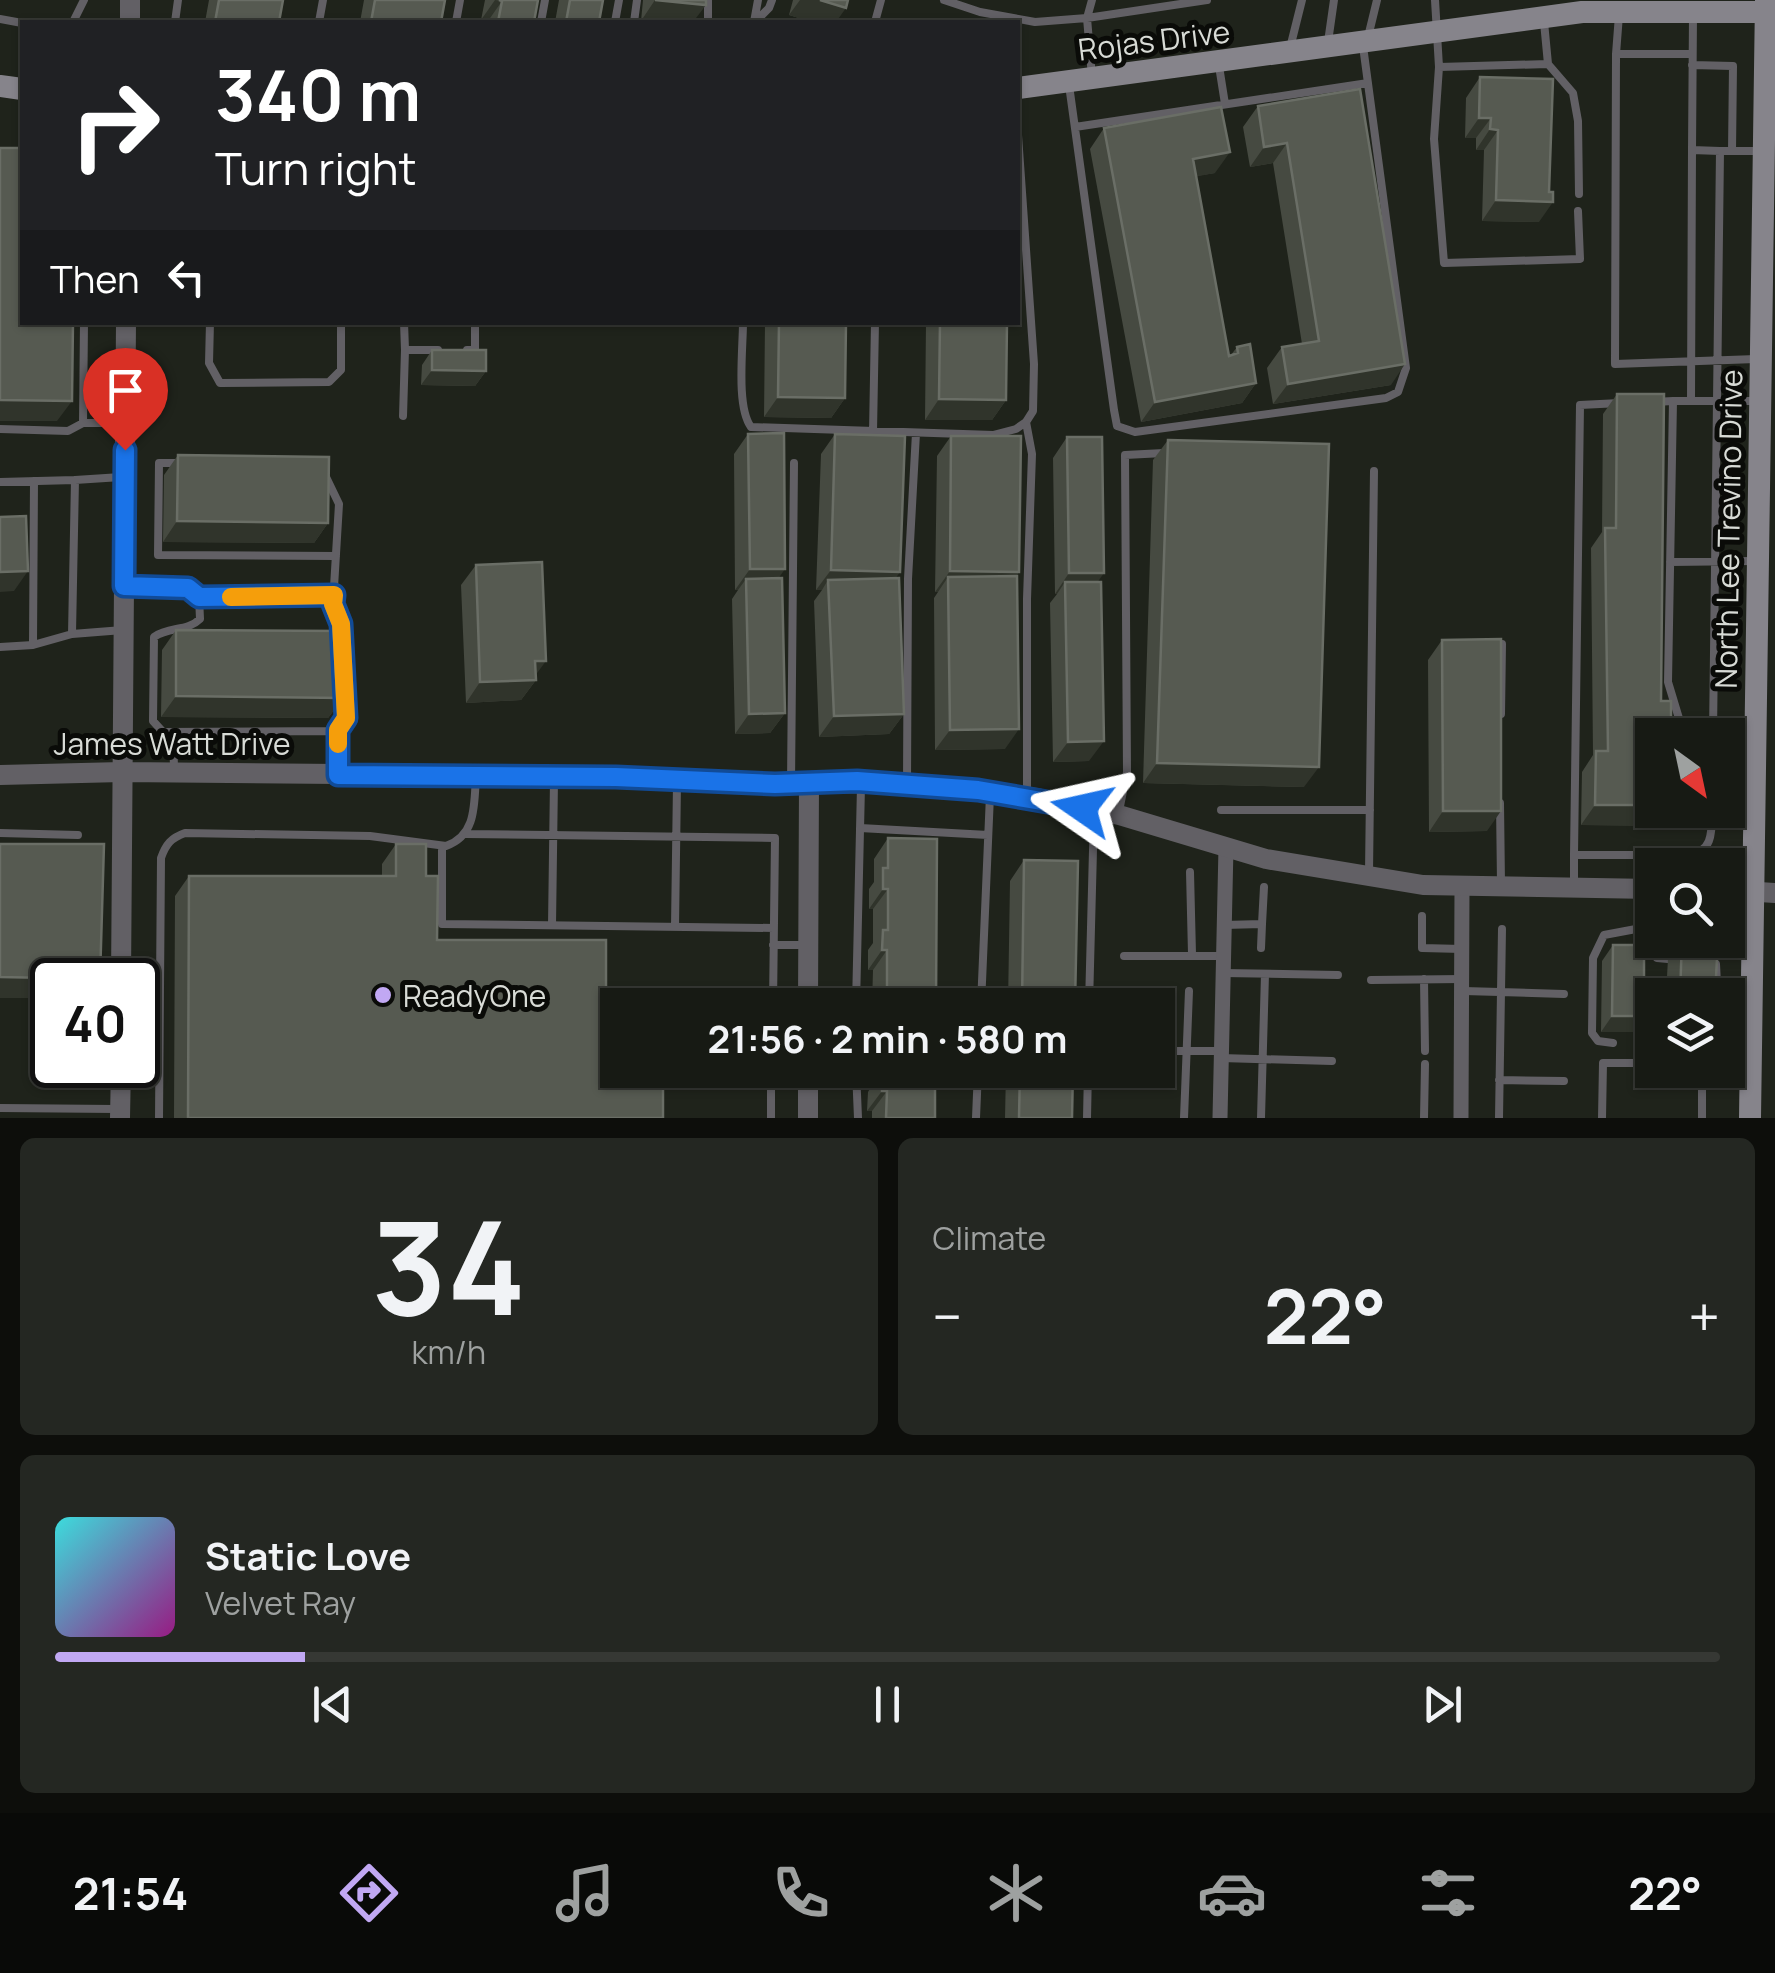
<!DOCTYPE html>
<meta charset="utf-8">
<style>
:root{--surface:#171a14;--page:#242722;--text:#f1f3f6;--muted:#9ea1a0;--line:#363834;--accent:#c1a8f3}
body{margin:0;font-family:Manrope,sans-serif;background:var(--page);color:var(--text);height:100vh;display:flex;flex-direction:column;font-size:38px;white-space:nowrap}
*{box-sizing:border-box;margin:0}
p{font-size:32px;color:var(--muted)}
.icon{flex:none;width:55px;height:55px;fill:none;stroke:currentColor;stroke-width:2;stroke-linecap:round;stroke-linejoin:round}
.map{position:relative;height:1118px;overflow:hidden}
.drawer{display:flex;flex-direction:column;gap:20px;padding:20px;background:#0d0e0b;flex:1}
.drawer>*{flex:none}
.banner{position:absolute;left:20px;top:20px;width:1000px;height:305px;border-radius:0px;box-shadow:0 2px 8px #0004,0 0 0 2px var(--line);background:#202124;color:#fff;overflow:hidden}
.needle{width:65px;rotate:147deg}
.controls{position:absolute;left:1635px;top:718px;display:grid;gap:20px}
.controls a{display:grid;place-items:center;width:110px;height:110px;border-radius:0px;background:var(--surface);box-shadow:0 2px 8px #0004,0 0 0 2px var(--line);font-size:50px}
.speed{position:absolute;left:30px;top:958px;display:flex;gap:20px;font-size:50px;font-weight:700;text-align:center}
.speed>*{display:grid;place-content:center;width:130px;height:130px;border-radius:50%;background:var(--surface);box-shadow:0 2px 8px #0004,0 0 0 2px var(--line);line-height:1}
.speed .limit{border:5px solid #111;border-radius:15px;background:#fff;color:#111}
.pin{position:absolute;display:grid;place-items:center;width:85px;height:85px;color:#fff;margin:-102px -42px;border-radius:50% 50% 50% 0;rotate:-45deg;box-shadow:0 0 10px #0007}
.pin .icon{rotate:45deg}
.me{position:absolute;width:110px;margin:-55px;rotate:281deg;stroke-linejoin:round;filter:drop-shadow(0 0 8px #0008)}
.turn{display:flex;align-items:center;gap:35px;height:210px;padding:0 30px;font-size:45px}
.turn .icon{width:130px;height:130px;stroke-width:2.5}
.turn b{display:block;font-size:70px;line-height:85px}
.then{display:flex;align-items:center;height:95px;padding:0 30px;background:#0003;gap:20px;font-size:38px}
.big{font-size:75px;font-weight:700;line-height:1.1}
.drawer .card{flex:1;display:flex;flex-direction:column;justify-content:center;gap:15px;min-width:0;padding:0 35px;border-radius:15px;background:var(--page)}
.drawer .dial{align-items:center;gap:0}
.dial b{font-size:130px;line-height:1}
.song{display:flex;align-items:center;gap:30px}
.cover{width:120px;height:120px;border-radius:15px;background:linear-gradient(135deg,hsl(180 70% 55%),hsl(310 70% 35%))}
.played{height:10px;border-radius:5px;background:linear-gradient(90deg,var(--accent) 15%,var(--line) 15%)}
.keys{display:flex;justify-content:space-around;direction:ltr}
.heat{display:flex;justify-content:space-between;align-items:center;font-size:55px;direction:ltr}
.drawer .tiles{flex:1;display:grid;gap:20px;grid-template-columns:1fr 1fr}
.card:last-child{grid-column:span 2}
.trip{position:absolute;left:600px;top:988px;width:575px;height:100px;border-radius:0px;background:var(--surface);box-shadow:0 2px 8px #0004,0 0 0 2px var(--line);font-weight:700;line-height:100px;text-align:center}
.menu{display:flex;height:160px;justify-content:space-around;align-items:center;background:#090a08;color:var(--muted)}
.menu .icon{width:70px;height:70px}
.menu .on{color:var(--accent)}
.menu b{font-size:45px;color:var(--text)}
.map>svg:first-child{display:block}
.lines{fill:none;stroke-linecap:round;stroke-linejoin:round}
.service{stroke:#626065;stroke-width:8}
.minor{stroke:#626065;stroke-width:15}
.tertiary{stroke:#626065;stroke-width:20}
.secondary{stroke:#86848b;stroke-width:22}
.wall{fill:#464a41}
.shaded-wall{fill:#30342b}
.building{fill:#565a51;stroke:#6a6e66;stroke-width:2.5}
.route-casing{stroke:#114b97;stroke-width:25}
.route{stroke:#1a73e8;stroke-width:18}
.slow{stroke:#f59e0b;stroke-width:18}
.poi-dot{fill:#c1a8f3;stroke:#0a0b08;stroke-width:4}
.labels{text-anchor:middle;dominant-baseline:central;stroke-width:10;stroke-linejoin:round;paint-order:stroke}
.street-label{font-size:30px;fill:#d8dbd6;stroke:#0a0b08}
.poi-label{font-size:30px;fill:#d8dbd6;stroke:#0a0b08;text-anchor:start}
</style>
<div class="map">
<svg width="1775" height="1118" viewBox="0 0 1775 1118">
<rect width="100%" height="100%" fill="#1f231b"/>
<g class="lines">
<path class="service" d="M944 0 980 12 1035 22 1087 18 1092 0
M1435 0 1439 67 1434 139 1444 263 1580 259 1578 211
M1619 15 1616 54H1692
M0 19 22 23
M73 22 84 0
M175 22 178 0
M319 22 323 0
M456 22 460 0
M541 22 545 0
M615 22 619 0
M634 22 637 0
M708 22V0
M754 22 758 0
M755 22 769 8 772 0
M875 22 881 0
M1368 37 1377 0
M1328 42 1334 0
M1290 48 1302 0
M1616 54 1615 364 1756 359
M1548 64 1573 93 1578 121 1579 194
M1692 65 1733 66 1732 151
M1219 66 1225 104
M1439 67 1548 64 1544 22
M1092 77 1087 18 1207 0
M1069 85 1114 410 1117 426 1135 432 1386 398 1398 392 1406 368 1363 46
M1075 127 1368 83
M1692 150 1693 15
M84 322 83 423H121
M210 322 209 363 220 383 329 382 341 370V322
M404 322 405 350H438
M743 322C743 349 736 407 751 427L993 435 1016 429 1026 422 1033 411 1034 364 1018 135
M467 350H475V322
M1691 401 1692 150 1720 151
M1654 402 1673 401
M403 416 405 350
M1026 422 1032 454 1027 599V797
M0 429 68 431 83 423
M873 432 875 322
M180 463H159L158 555 336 556
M121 477 75 480 72 634 123 630
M326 477 339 504 333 604 341 624V638
M0 482 75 480
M1670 562 1753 561
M128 586 188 589 199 597 200 619C187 632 169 626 154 637L153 721 163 732 338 731V770
M199 597 333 595
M33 645 34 481
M0 647 33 645 72 634
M1501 714 1502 644
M338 731 346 717 343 662
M173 733 174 768
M1684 735 1668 682 1673 401H1755
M1713 735 1720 151H1762
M1728 761H1753
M907 783 908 579 916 433
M791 784 794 463
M1500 803 1501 884
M1221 810H1370
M1119 811 1127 772 1125 455 1164 453
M860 828 988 835
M0 833 78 835
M466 834 775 838 773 1005
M442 847V924L774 928
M1574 855 1580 405 1620 403
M1686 855C1713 854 1712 832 1712 810
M1190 872 1192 954
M1369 873 1374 471
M1574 884V855H1686V865
M1422 916V948L1462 949
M552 925 554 780
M1224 925 1262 924 1264 887
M675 927 677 783
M773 945H804
M1261 948 1262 924
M1124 956H1224
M1657 958 1668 959
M1223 973 1338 975
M1424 979 1425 1051
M1371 980 1462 979
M1656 982 1667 983
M1706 984H1717L1716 964
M1464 991 1564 994
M1717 995V984L1747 980
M856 1005 861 786
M981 1005 990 795
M1089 1005 1094 811
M1646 1042 1652 1041
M1613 1043 1598 1041 1592 1033 1593 958 1604 935 1652 926
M1158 1051H1221
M1221 1058 1332 1061
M856 1070 858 1118
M1702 1070V1118
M771 1079 807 1078
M1499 1080 1564 1081
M0 1108 116 1109
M159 1118 161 858C166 844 171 838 185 833L370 836 446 846C477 835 474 804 476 775
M771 1118V1070
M976 1118 978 1070
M1087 1118 1088 1070
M1184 1118 1189 991
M1261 1118 1265 974
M1424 1118 1425 1064
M1499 1118 1502 929
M1602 1118 1603 1063H1652"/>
<path class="minor" d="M1220 1118 1226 847
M1461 1118 1462 888"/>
<path class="tertiary" d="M130 22V0
M0 775 122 772 554 776 775 784 899 783 1037 798 1119 815 1266 859 1423 885 1652 889
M1728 890 1775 893
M121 980 126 322
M808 1005 809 783
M120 1118 121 1065
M808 1118V1070"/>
<path class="secondary" d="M0 86 22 89
M1018 88 1582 12H1775
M1750 1118 1766 0"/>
</g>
<path class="wall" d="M209 0H283L279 22H205Z
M364 0H445L441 22H360Z
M485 0H538L534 22H488V21L481 20Z
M559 0H603L599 22H555Z
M643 0H706L693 22 641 21Z
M793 0H848L836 22H812L789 15Z
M1480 77 1539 222 1482 221 1484 150H1476V138H1465L1466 98Z
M1360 89 1391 385 1273 404 1267 368 1282 347 1302 344 1273 163 1250 167 1243 127 1258 106Z
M1104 128 1215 173 1196 176 1229 356 1231 355 1237 347 1256 383 1242 403 1141 422 1090 149Z
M765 322H846L845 398 831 418 764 417Z
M926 322H1007L1006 400 992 420H925Z
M432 350 486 371 475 386 421 385 422 365Z
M1617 394 1652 810H1698L1687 826 1581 825 1582 772 1593 755 1591 548 1602 532 1603 414Z
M748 434 779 578 785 713 770 733 735 734 732 599 738 590H735L734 454Z
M835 434 896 578 904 714 889 734 819 737 814 601 822 590H816L821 454Z
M951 436 1019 572 1016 576 1005 749 935 750 934 598 938 592H935L937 456Z
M1067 437 1098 582 1089 761 1053 762 1050 603 1057 594H1055L1053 458Z
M1168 440 1304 787 1143 783 1153 460Z
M178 455 328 523 314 543 163 542 164 475Z
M476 565 535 676 536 680 521 700 466 703 461 585Z
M176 630 343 698 328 718 161 717 162 650Z
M1442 640 1487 831 1429 832 1428 660Z
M888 838 936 1005H872L873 970H868V950L873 943V909H869V889L874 882V859Z
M396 844 426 876 437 940 606 1018H610L615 1010 663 1118H174L175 896 189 876H382V864Z
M1024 860 1075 1005H1008L1010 881Z
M1669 940H1718L1715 995H1666Z
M1613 945 1633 1032H1601L1602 961Z
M871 1070H935V1118H872V1111H867L868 1092 872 1085Z
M1006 1070H1073L1072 1118H1005Z"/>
<path class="shaded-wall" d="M495 0 502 1 488 21 481 20Z
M655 0 706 5 693 22 641 21Z
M800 0H820L846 8 836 22H812L789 15Z
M1479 118H1491L1476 138H1465Z
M1490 129 1498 130 1484 150H1476Z
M1287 143 1273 163 1250 167 1264 147Z
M1230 152 1215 173 1178 180 1193 159Z
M1496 200 1553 202 1539 222 1482 221Z
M1405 364 1391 385 1273 404 1288 384Z
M432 370 486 371 475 386 421 385Z
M1256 383 1242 403 1141 422 1155 402Z
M778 397 845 398 831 418 764 417Z
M939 399 1006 400 992 420H925Z
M0 400 72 401 57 421H0Z
M177 521 328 523 314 543 163 542Z
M750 569H785L771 589 746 579 738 590H735Z
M831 570 900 572 886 592 828 580 822 590H816Z
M28 571 14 591 0 592V572Z
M950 571 1019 572 1005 592 948 577 938 592H935Z
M1069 573H1104L1090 593 1065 582 1057 594H1055Z
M535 661H546L532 680H536L521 700 466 703 480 682Z
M176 696 343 698 328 718 161 717Z
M785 713 770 733 735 734 749 714Z
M904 714 889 734 819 737 834 716Z
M1019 729 1005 749 935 750 950 730Z
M1104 741 1089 761 1053 762 1068 742Z
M1157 763 1319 767 1304 787 1143 783Z
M1595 805H1652V810H1698L1687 826 1581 825Z
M1443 811H1501L1487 831 1429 832Z
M883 889H888L873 909H869Z
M882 950H887L873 970H868Z
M0 977 100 979 99 980H52V998H0Z
M1612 1016H1644L1633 1032H1601Z
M882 1091H887L872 1111H867Z"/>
<path class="building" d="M219 0H283L279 22H215Z
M375 0H445L441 22H371Z
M499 0H538L534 22H498L502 1Z
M570 0H603L599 22H566Z
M655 0H706V5Z
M820 0H848L846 8Z
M1480 77 1553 79 1549 192H1553V202L1496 200 1498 130 1490 129 1491 118H1479Z
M1360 89 1405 364 1288 384 1282 347 1319 341 1287 143 1264 147 1258 106Z
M1221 107 1230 152 1193 159 1229 356 1238 353 1237 347 1250 344 1256 383 1155 402 1104 128Z
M0 148H22V322H73L72 401 0 400Z
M779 322H846L845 398 778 397Z
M940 322H1007L1006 400 939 399Z
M432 350H486V371L432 370Z
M1617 394H1664L1661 701H1671V729H1679V735H1652V805H1595L1596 751H1608L1605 528H1616Z
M784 433 785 569H750L748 434Z
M835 434 905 436 900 572 831 570Z
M951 436H1021L1019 572 950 571Z
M1067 437H1102L1104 573H1069Z
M1168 440 1329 444 1319 767 1157 763Z
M178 455 329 457 328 523 177 521Z
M26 516 28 571 0 572V517Z
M542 562 546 661H535L536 680 480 682 476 565Z
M1017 576 1019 729 950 730 948 577Z
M782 578 785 713 749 714 746 579Z
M899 578 904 714 834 716 828 580Z
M1065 582H1101L1104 741 1068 742Z
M176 630 343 631V698L176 696Z
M1501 639V811H1443L1442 640Z
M888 838 937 839 936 1005H883L882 990H887V950H882L883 930H888V889H883V868H888Z
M0 844H104L100 979 0 977Z
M396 844H426V876H438L437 940H606V1018H615V1010H618V1070H663V1118H188L189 876H396Z
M1024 860 1078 861 1075 1005H1022Z
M1682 940H1718L1715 995H1680Z
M1613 945H1644V1016H1612Z
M886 1070H935V1118H886L887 1091H882V1071H887Z
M1020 1070H1073L1072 1118H1019Z"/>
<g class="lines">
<g class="route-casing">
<path id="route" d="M125 450 124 586 188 588 199 597 334 595 333 604 341 624 346 718 338 730V775L616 777 775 784 857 781 978 790 1082 808"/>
</g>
<use href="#route" class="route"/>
<path class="slow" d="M231 597 334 595 333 604 341 624 346 718 338 730V744"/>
</g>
<circle class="poi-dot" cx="383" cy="995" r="10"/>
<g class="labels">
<g class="street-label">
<text transform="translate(1154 40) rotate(-7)">Rojas Drive</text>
<text transform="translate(1728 529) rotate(-89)">North Lee Trevino Drive</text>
<text x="172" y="743">James Watt Drive</text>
</g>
<g class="poi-label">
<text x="403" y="995">ReadyOne</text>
</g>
</g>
</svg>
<div class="controls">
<a><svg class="needle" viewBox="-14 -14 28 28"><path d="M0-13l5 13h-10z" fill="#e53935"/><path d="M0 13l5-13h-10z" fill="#9ea1a0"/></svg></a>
<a><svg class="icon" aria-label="search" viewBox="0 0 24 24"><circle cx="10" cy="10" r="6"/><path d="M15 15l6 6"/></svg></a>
<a><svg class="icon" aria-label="layers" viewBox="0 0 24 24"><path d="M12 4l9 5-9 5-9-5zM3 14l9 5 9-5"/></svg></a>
</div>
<div class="speed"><div class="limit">40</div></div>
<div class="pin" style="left:125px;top:450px;background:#d93025"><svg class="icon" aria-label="arrive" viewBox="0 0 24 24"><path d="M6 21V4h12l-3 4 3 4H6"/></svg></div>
<svg class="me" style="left:1082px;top:808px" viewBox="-20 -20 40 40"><path d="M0-17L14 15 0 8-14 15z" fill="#1a73e8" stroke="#fff" stroke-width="4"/></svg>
<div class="trip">21:56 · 2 min · 580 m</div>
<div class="banner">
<div class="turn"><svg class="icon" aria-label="right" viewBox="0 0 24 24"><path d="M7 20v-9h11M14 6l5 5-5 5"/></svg><div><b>340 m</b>Turn right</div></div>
<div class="then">Then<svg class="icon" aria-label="left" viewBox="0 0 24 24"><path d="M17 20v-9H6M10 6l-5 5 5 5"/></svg></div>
</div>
</div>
<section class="drawer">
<div class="tiles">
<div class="card dial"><b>34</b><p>km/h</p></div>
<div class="card"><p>Climate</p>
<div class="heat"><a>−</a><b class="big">22°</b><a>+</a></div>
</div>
<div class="card">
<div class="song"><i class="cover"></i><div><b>Static Love</b><p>Velvet Ray</p></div></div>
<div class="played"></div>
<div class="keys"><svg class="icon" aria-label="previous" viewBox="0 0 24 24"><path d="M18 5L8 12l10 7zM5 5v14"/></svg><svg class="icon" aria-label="pause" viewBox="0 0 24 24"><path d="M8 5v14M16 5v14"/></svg><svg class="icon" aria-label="next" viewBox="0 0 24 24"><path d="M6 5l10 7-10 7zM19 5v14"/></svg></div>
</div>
</div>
</section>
<nav class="menu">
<b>21:54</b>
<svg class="icon on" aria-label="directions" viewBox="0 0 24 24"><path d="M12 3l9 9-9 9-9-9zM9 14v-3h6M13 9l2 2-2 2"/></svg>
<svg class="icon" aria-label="music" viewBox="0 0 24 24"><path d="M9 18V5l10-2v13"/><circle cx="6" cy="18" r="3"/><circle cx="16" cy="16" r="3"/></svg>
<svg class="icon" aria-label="phone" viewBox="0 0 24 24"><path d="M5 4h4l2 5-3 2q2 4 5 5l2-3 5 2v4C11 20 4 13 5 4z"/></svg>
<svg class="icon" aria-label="climate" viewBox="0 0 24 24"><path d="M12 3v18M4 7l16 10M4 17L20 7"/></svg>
<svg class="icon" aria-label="car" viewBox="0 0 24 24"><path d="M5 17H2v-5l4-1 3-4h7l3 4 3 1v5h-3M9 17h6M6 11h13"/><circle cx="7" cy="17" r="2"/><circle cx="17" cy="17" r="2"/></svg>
<svg class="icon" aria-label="filters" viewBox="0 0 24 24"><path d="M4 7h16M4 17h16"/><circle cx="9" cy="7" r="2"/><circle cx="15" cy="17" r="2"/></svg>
<b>22°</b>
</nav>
